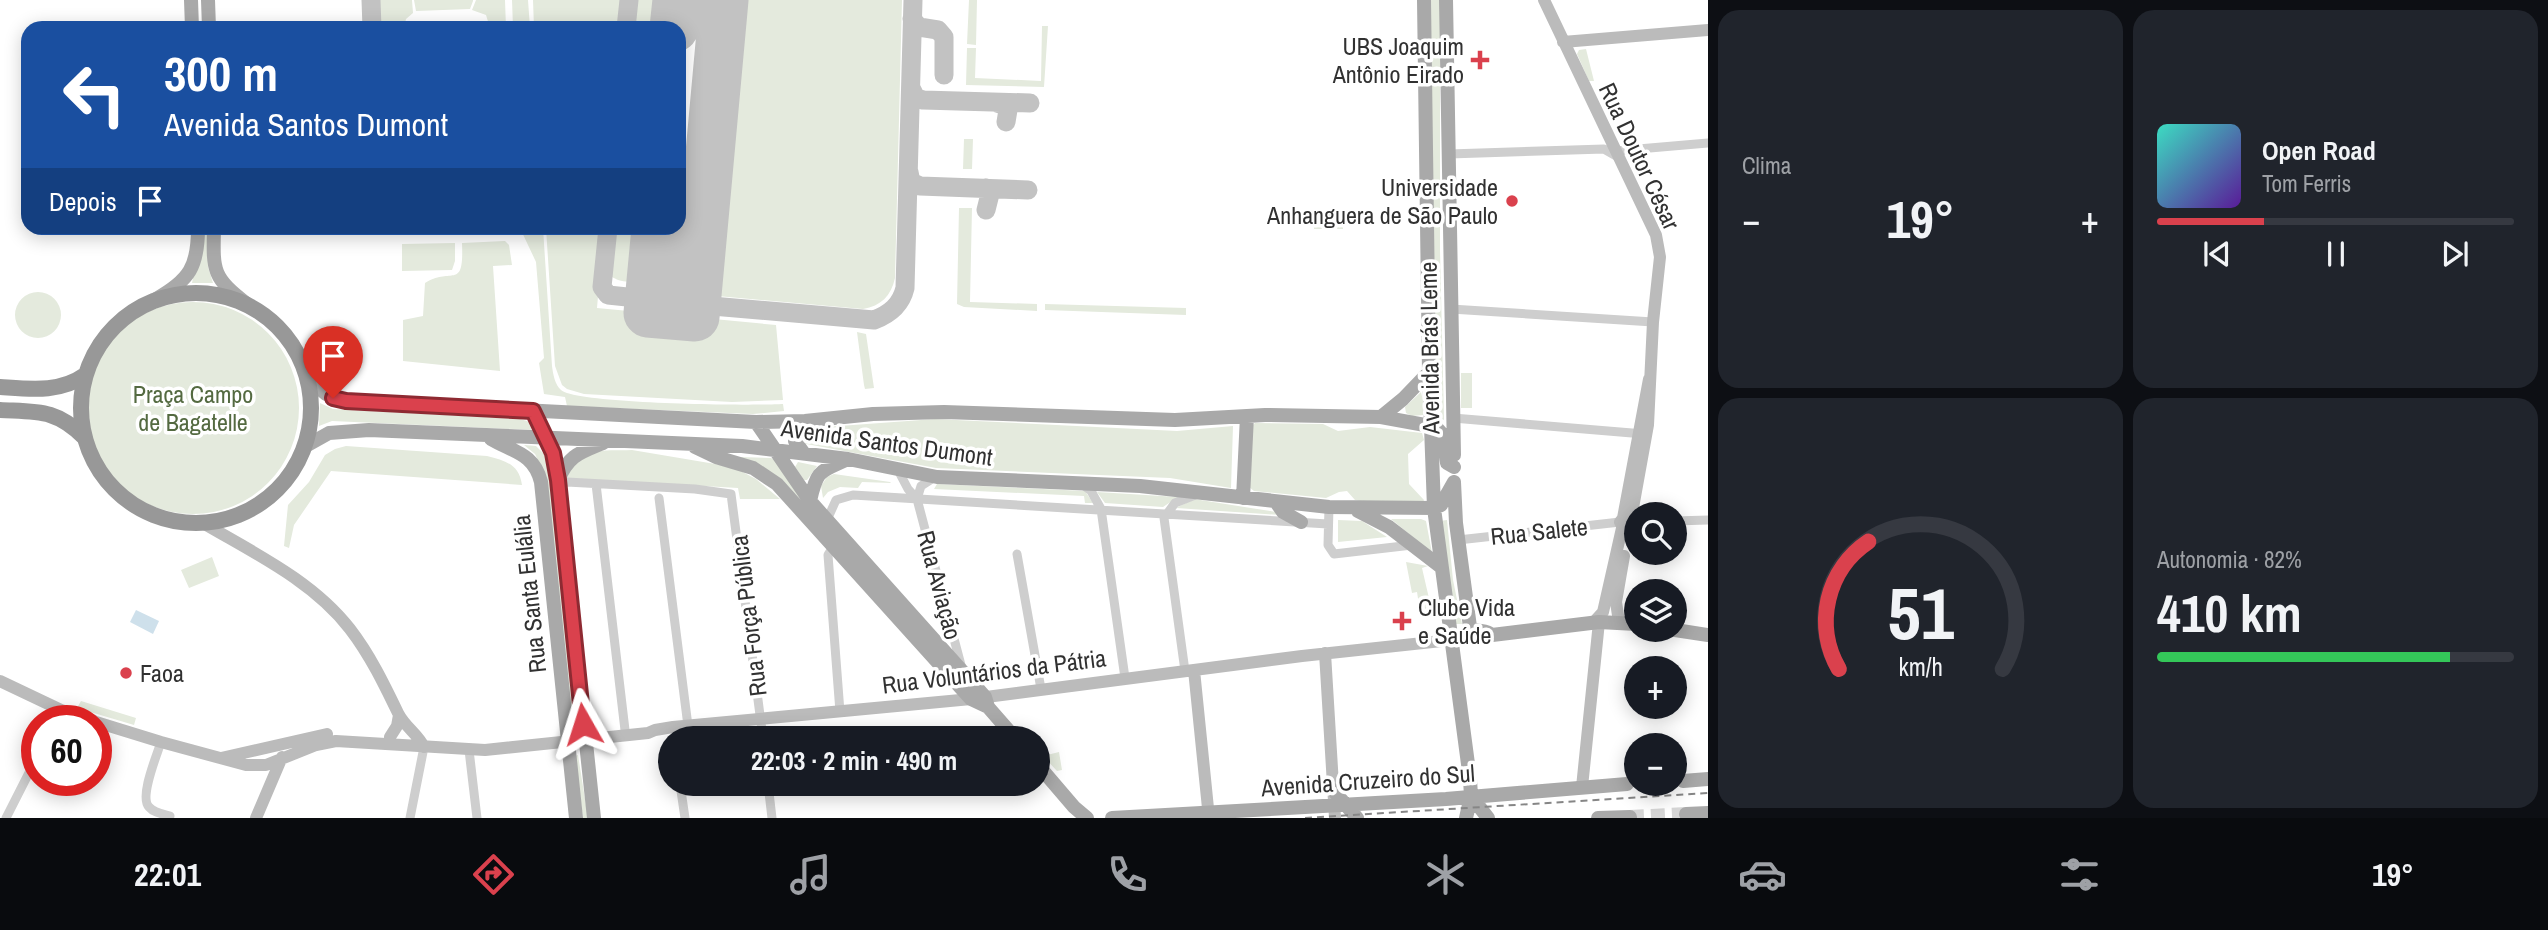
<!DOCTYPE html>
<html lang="pt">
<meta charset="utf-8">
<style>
:root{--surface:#171b24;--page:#20242c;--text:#f1f3f6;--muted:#9ea1a6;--line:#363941;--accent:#da414d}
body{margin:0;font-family:"Archivo Narrow",sans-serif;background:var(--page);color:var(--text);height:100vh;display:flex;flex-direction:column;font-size:26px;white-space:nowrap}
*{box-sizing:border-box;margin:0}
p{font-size:23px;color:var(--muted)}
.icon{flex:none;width:38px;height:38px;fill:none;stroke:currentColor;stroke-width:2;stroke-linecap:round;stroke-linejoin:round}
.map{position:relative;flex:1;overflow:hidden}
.drawer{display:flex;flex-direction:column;gap:10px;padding:10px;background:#0d0f14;width:840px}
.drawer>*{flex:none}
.top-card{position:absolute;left:21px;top:21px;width:665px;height:214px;border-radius:21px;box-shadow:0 4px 18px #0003;background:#1a4fa0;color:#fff;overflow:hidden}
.buttons{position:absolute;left:1624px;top:502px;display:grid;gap:14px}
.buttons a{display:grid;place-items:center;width:63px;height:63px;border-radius:50%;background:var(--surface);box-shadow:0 4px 18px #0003;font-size:35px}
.speed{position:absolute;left:21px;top:705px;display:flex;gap:14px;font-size:35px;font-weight:700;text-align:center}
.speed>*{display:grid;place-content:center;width:91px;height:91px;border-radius:50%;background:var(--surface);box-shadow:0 4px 18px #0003;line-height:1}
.speed .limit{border:10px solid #d22;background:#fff;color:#111}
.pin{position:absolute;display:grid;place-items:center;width:60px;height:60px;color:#fff;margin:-72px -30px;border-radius:50% 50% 50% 0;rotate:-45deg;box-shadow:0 0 7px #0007}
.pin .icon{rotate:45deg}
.me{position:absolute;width:77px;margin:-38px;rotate:354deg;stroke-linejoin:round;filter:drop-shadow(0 0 5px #0008)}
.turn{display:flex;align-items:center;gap:24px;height:147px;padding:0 28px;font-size:32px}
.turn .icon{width:91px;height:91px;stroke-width:2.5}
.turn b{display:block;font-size:49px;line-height:60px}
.then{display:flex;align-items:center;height:66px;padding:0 28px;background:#0003;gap:14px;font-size:26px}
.big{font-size:52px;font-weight:700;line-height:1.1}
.drawer .card{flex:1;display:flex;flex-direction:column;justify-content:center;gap:10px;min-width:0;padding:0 24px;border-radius:21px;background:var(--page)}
.drawer .dial{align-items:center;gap:0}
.dial svg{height:182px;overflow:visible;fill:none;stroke:var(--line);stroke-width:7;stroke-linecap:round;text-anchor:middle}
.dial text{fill:var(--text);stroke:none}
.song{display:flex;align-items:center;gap:21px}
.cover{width:84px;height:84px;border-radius:10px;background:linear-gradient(135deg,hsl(170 70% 55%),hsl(270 70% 35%))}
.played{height:7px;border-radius:4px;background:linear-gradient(90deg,var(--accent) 30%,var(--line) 30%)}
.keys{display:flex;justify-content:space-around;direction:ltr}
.heat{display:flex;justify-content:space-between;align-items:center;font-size:38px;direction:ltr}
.charge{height:10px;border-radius:5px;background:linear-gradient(90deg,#34c759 82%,var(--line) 0)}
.drawer .tiles{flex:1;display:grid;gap:10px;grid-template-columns:repeat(2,1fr)}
.trip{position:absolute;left:658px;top:726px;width:392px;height:70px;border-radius:35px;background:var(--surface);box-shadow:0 4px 18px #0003;font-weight:700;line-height:70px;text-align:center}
.menu{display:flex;height:112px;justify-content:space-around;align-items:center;background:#090b0e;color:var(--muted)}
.menu .icon{width:49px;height:49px}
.menu .selected{color:var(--accent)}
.menu b{font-size:32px;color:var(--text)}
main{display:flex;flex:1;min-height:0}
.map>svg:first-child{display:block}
.green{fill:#e4eadd}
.water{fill:#cee0eb}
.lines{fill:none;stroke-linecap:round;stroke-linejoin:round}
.taxiway{stroke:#c2c2c2;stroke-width:19}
.runway{stroke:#c2c2c2;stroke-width:49}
.primary-tunnel{stroke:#d6d6d6;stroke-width:14;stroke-dasharray:14 7;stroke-linecap:butt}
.street{stroke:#cecece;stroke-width:9}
.secondary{stroke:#bbb;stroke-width:12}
.primary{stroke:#a9a9a9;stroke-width:14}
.highway{stroke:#989898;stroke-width:16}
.rail{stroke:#868686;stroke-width:2;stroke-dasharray:7 5;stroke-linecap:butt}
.route-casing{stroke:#8e2a32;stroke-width:18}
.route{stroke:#da414d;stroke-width:12}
.poi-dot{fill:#da414d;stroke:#fff;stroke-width:2.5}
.labels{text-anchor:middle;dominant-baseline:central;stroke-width:7;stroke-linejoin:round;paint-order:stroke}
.poi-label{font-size:24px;fill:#313131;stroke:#fff;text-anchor:end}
.street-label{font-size:24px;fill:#313131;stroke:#fff}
.park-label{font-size:24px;fill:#546a41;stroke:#fff}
</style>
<main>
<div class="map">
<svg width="1708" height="818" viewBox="0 0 1708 818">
<rect width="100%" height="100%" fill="#fff"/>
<path class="green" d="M379 0H412L413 13 406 19 404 28H380Z
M414 0H473V1L470 9 416 11Z
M476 0H505L506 28H490L486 15 472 10Z
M512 0H528L530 28H513Z
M533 0H625L622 28H534Z
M632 0H676L674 28H629Z
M724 0H902L895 278C891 296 881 306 863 309L706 295 698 288Z
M969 0H977L976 45 967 44Z
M1430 0H1440V250L1444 420 1436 416Z
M1042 26H1048L1044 87 966 85 967 48H976L975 78 1041 81Z
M1586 49 1594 81H1589L1577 54 1579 50Z
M964 139H973L972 169H963Z
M959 208H972L970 302 1037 304V311L964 307 957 304Z
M1314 212H1343V229H1314Z
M203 228H207L208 267 213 283H192Z
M520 228H543L552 366C553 374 555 385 561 390 576 404 753 406 783 404L784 411 753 414 567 406 565 397 544 394 539 363 544 358 536 262Z
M546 228H604L597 308 776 325 783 400 732 402 584 394 567 389 562 385 555 366Z
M611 228H655L651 273 647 282C634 282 612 284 607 270Z
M505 241 509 245 512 265 493 266 500 371 403 361V320L423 316 425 283C452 266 464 292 462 243Z
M455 243V261L452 270 402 271V244Z
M15 315a23 23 0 1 1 46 0a23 23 0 1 1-46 0Z
M87 408a106 106 0 1 1 212 0a106 106 0 1 1-212 0Z
M1045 304 1186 308V315L1045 310Z
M857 332 866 334 874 388 865 389 864 385Z
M1461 373H1472V408H1461Z
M1421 392 1425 410 1423 415 1412 416 1406 413 1405 407Z
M320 403 333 409 520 419 530 422 535 430 332 421 319 426Z
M935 419 1177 431 1233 426 1231 488 1170 478 936 468 801 443 800 434 812 428Z
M1255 423 1323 424 1338 431 1370 427 1422 433 1424 440 1408 454 1409 484 1424 500 1423 502 1360 501 1355 500 1347 491 1339 492 1326 498 1254 491 1249 487 1252 426Z
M524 445 536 446 546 456 552 485 574 721H570L545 475 535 454Z
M346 446 487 456C506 461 519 464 522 485L331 471 294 525 289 548 284 546 288 505 309 482 325 455 335 449Z
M632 450 733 467 756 479 780 499H740L738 488 565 478C576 446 604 451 632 450Z
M740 457 771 458 775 460 969 687 788 486Z
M798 462 817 466 807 480H804L795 467Z
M834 474 890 482 891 483 862 482 858 488 840 487 828 492 823 498 821 486 827 477Z
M937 484 1085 491 1093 503H1085L1084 496 934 489Z
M1097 492 1178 497 1163 507 1105 503Z
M1194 499 1276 512 1280 515 1176 508Z
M1391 519H1421L1426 521 1432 553Z
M1338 520 1362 521 1387 537 1338 542Z
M1447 520 1453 580 1462 624H1456L1440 521Z
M212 557 219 576 189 588 181 570Z
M1406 562 1428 566 1422 568 1431 607 1425 609 1423 604 1419 605 1417 592 1412 593Z
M81 701 136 718 134 725 77 708Z
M1059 752 1062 770 1057 771 1043 756Z
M578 755 588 818H583L575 756Z"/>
<path class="water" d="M136 610 159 621 153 634 130 622Z"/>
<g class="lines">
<path class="taxiway" d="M371 0 372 28
M912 19 919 27 938 30 944 37V75
M626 28 629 0
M911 88 916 98 923 100 1030 103
M997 103 1003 105 1008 110 1006 122
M909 172 911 182 920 186 1028 190
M683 188 676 282 680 297 689 304 874 320C890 314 901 305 905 288L913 0
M986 188 990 194 986 210
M608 228 602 287 608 295 656 300 670 287 675 272"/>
<path class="runway" d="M674 28 677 0
M656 228 648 313 695 317 724 0"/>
<path class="primary-tunnel" d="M1630 817 1686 814"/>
<path class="street" d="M1615 151 1708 143
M1449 154 1604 149 1618 157
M1451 309 1653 322
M1453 418 1644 434
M898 470 908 489 917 499
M935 477 921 486 917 499 962 669
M558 484 567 482 695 489 731 494 763 738
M596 484 625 730
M1083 485 1091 491 1101 509 1125 678
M659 498 688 726
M1329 507 1328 545 1334 554 1412 545
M827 520 836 500 853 495 1328 524
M1675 521 1708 520
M1458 540 1620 522
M833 547 828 555 840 712
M1017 554 1041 689
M1185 671 1164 518 1175 503 1195 495
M161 742C157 755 139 797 149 807 154 813 163 814 170 816
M469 750 477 818
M680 784 685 818
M768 784 772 818
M6 818 37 757
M410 818 424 747"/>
<path class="secondary" d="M1544 0 1656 235 1660 257 1653 322 1648 425 1631 519 1632 524 1630 527 1624 529 1620 522 1623 518 1649 379
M1563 42 1708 30
M203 523C254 553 313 581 350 629 370 655 384 684 398 713 405 727 418 734 424 747
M1619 622 1616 602 1624 556
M1593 623 1603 612 1622 528
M1325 653 1335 818
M1194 670 1209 818
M0 681 61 710 94 721
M96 722 161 742 246 765H266L316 745 336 741 485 750 648 733 655 730 673 727 971 699 1302 656 1451 640
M390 737 397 726 399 715
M221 758 327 734
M1582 787 1599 622
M256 818 282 757"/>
<path class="primary" d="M191 0 192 28
M208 0 209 28
M1424 0 1429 372 1434 508 1470 779 1471 796 1466 818
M1446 0 1454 455
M214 228C213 271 212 277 247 304
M156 299C190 280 198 266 198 228
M307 378 326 394 346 401 756 422 805 421 873 414 944 412 1175 420 1265 415 1381 417 1436 427 1443 435 1447 463 1454 467
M533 411 553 453 558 480 594 818
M1381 417 1403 399 1429 372
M756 422 810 501 962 671 985 697 988 707
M491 439C513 452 534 453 541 482L576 818
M304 447 329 433 369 430 742 446 848 459 937 477 1140 486 1329 507 1434 508 1441 505 1454 482
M695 447 716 457 753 468 777 484 961 688 971 699 988 707 1015 738
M803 452 795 441 799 427 805 421
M558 480C569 455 579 453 603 443
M1454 482 1456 523 1470 627C1477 633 1485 629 1492 635
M1243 498 1247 416
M810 501C817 469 820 472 848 459
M1276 502 1283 512 1301 522
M1358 511 1389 527 1441 567
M1675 630 1708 635
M1451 640 1599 622 1636 624
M1038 765 1074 807 1087 818
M1683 781 1708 779
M1333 790 1357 818
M1471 796 1488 818
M1686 814 1708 813
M1112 818 1446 799 1627 784
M1598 818 1630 817"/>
<path class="highway" d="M81 408a115 115 0 1 1 230 0a115 115 0 1 1-230 0Z
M0 387C30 389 60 393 85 375
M0 410C38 412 56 409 84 437"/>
<path class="rail" d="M1305 818 1708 793"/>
</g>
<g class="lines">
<g class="route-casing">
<path id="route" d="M333 398 346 401 533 411 553 453 558 480 583 724"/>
</g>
<use href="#route" class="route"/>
</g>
<g class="poi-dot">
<path d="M1476.5 49.5h7v7h7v7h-7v7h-7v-7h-7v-7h7z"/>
<circle cx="1512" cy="201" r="7"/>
<path d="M1398.5 610.5h7v7h7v7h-7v7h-7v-7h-7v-7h7z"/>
<circle cx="126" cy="673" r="7"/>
</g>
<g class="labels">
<g class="poi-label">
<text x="1464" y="46">UBS Joaquim<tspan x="1464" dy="28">Antônio Eirado</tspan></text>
<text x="1498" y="187">Universidade<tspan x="1498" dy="28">Anhanguera de São Paulo</tspan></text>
<text x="1418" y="607" text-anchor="start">Clube Vida<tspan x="1418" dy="28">e Saúde</tspan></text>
<text x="140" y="673" text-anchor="start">Faoa</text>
</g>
<g class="street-label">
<text transform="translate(1640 156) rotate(65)">Rua Doutor César</text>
<text transform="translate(1429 348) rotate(-91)">Avenida Brás Leme</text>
<text transform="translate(887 442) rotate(8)">Avenida Santos Dumont</text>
<text transform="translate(1539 531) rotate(-6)">Rua Salete</text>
<text transform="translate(940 585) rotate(75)">Rua Aviação</text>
<text transform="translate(529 594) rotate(-96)">Rua Santa Eulália</text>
<text transform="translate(748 616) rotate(-97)">Rua Força Pública</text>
<text transform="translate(994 671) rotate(-7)">Rua Voluntários da Pátria</text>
<text transform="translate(1368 780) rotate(-4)">Avenida Cruzeiro do Sul</text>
</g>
<g class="park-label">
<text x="193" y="394">Praça Campo<tspan x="193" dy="28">de Bagatelle</tspan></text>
</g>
</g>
</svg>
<div class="buttons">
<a><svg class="icon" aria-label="search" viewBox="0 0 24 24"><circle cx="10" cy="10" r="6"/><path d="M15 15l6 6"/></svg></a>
<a><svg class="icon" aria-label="layers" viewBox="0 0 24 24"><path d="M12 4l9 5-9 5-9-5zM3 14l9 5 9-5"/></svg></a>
<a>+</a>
<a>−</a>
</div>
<div class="speed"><div class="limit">60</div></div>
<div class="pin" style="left:333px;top:398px;background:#d93025"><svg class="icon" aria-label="arrive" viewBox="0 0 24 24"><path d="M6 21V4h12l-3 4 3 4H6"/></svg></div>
<svg class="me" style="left:583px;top:724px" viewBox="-20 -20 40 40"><path d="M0-17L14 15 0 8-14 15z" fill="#da414d" stroke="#fff" stroke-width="4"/></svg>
<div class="trip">22:03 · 2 min · 490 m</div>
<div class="top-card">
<div class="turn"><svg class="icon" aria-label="left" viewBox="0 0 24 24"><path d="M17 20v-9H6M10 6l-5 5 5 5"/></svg><div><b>300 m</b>Avenida Santos Dumont</div></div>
<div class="then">Depois<svg class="icon" aria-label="arrive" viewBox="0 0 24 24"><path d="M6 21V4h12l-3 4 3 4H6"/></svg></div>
</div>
</div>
<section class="drawer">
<div class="tiles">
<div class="card"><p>Clima</p>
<div class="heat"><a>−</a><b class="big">19°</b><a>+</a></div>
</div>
<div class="card">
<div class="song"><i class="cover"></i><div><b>Open Road</b><p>Tom Ferris</p></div></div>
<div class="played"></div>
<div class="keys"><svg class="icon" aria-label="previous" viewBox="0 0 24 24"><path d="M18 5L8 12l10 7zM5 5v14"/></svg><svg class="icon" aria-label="pause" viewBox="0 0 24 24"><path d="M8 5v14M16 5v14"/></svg><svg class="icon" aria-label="next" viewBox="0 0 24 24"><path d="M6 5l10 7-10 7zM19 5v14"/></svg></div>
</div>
<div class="card dial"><svg viewBox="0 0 100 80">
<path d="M14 69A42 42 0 1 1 86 69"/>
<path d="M14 69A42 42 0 0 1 27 13" stroke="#da414d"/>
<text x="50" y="56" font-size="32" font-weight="700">51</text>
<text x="50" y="72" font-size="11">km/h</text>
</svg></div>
<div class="card"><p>Autonomia · 82%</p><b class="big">410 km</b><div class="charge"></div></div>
</div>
</section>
</main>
<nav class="menu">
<b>22:01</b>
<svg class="icon selected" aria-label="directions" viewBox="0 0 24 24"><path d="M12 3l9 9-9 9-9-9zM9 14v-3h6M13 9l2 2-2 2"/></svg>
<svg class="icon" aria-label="music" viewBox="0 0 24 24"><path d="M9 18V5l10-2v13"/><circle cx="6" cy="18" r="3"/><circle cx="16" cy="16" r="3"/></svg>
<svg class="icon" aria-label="phone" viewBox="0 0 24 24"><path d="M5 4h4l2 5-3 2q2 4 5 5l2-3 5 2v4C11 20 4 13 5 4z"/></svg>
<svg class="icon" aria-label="climate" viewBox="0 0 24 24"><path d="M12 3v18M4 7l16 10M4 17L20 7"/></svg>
<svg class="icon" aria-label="car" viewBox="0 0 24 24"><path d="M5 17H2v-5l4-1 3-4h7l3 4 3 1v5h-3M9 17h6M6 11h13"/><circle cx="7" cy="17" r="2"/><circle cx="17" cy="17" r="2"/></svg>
<svg class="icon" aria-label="filters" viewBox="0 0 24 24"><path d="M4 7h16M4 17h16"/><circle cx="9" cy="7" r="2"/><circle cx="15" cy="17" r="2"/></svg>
<b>19°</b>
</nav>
